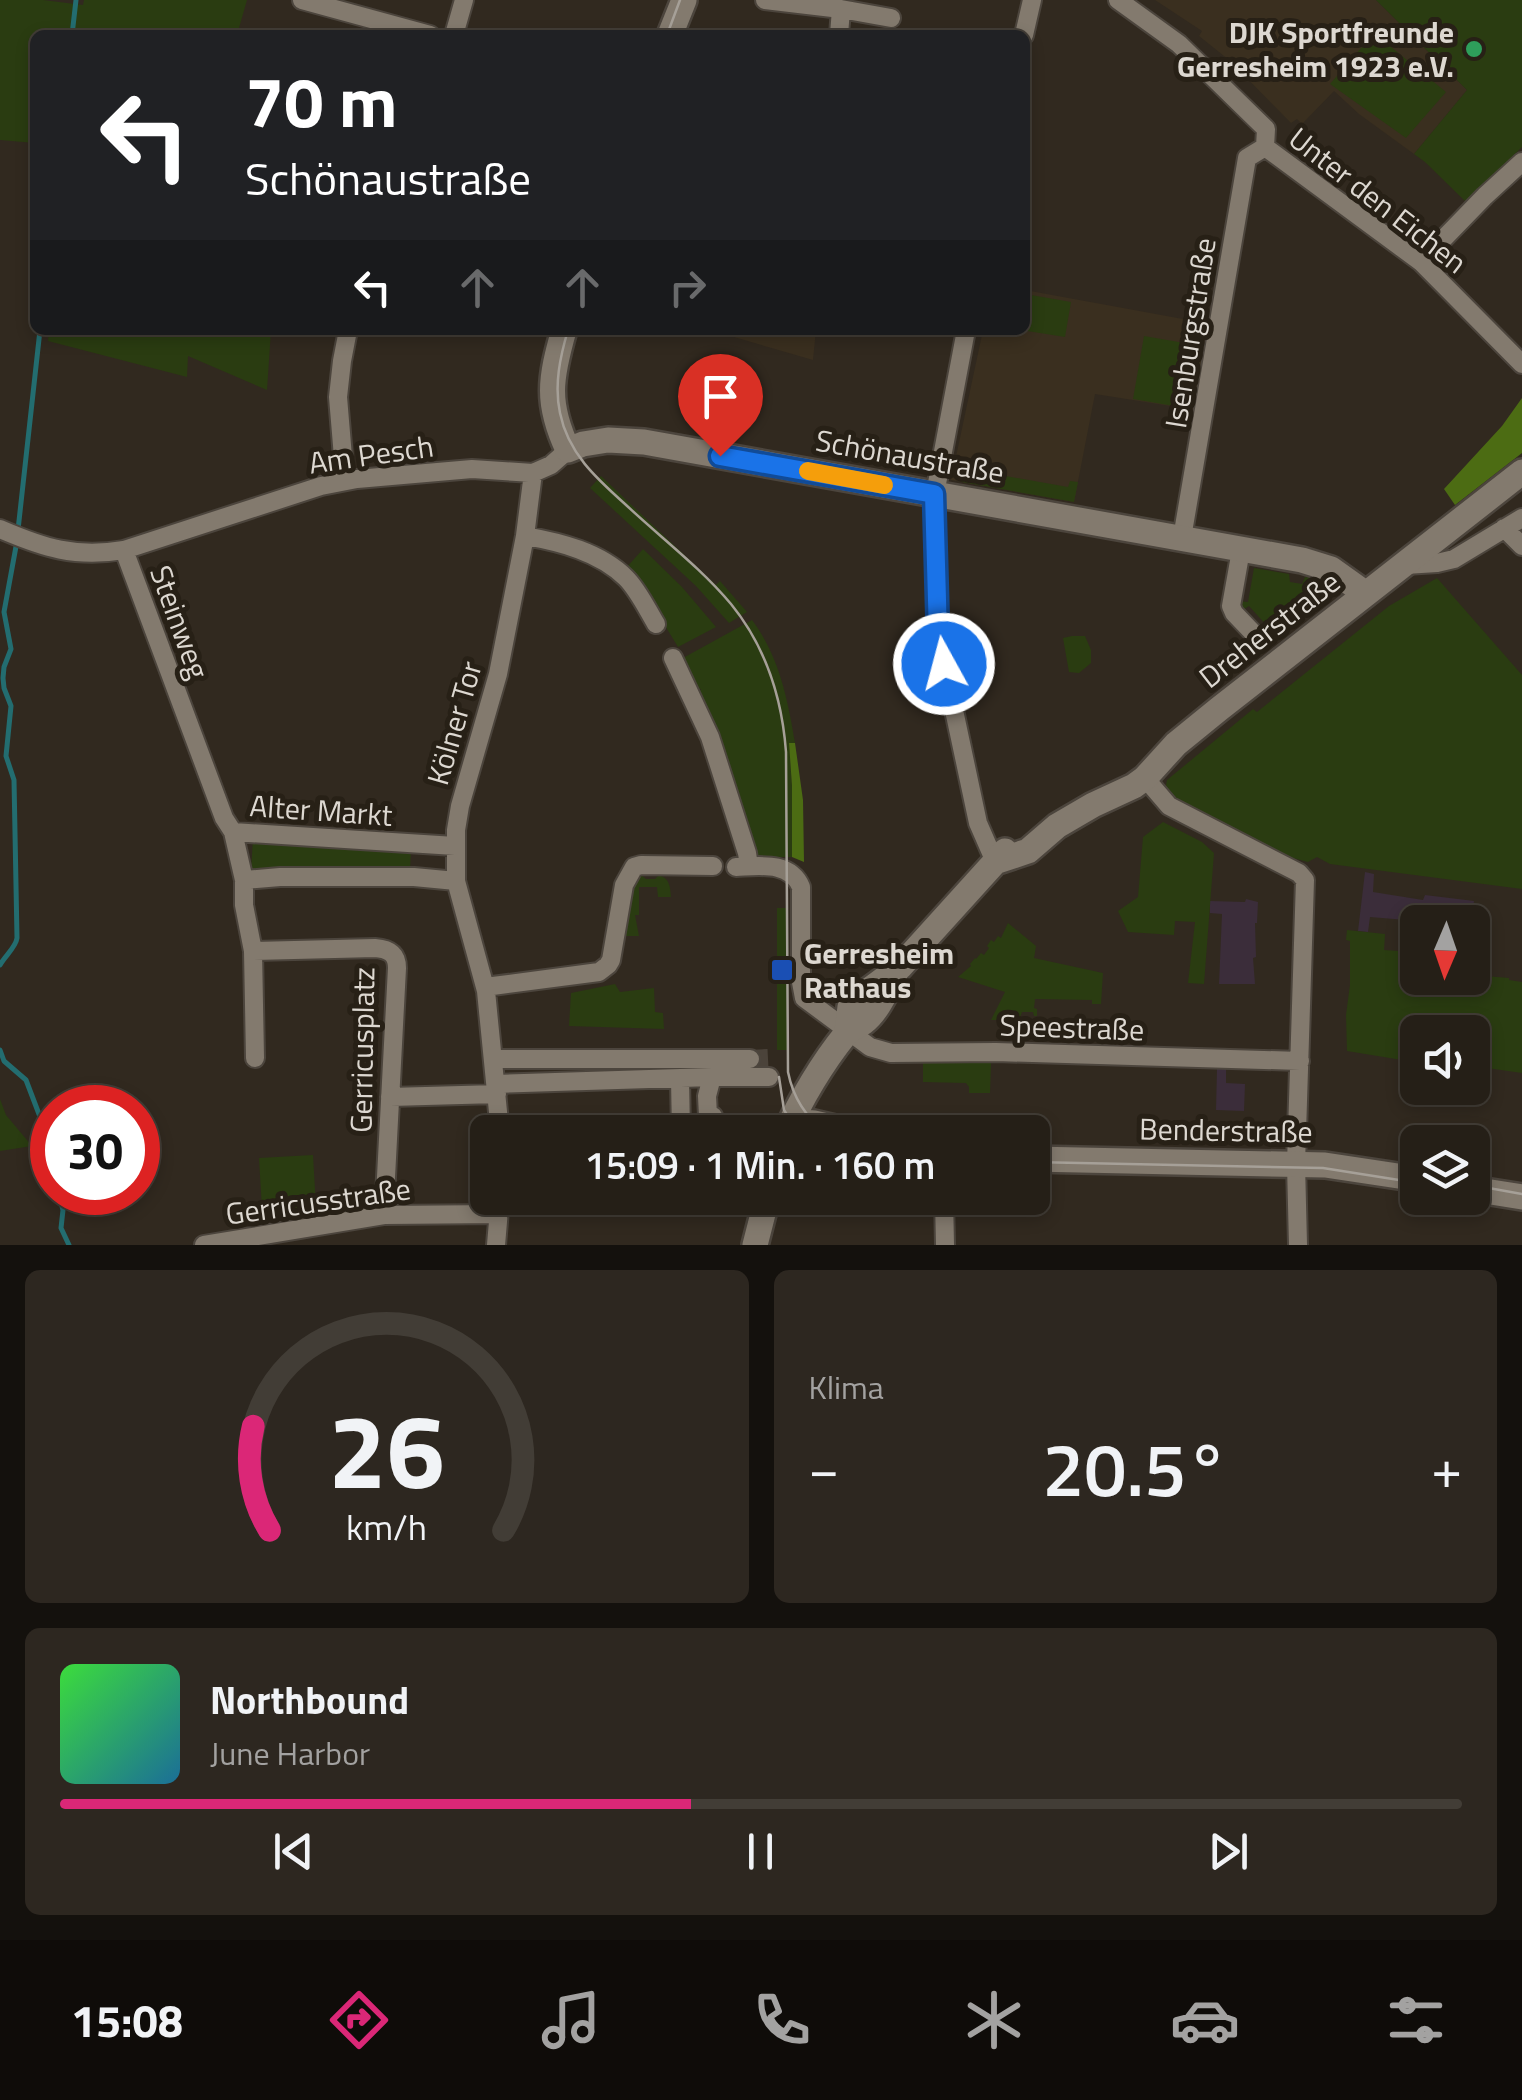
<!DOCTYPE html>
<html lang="de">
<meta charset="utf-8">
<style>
:root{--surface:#251f17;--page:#2d2720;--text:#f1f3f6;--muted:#a3a2a1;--line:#423d36;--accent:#db2777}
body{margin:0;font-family:"Titillium Web",sans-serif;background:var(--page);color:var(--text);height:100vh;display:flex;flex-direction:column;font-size:38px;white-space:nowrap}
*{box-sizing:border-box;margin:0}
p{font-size:32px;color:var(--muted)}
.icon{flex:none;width:55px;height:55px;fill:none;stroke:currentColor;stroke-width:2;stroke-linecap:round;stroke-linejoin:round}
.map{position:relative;height:1245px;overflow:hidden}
.details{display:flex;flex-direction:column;gap:25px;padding:25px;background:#14110d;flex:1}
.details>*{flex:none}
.top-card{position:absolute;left:30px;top:30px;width:1000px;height:305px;border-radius:15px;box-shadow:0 5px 15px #0003,0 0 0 2px var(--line);background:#202124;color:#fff;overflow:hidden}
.needle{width:65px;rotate:182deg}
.tools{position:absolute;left:1400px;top:905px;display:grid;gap:20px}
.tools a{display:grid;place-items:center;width:90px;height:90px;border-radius:15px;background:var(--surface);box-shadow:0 5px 15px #0003,0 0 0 2px var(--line);font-size:50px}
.speed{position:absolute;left:30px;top:1085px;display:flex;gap:20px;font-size:50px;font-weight:700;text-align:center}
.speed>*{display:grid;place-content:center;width:130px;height:130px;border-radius:50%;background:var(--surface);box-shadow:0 5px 15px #0003,0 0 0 2px var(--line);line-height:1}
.speed .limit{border:15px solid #d22;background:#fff;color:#111}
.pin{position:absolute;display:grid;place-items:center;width:85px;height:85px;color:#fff;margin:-102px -42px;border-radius:50% 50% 50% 0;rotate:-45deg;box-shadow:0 0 10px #0007}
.pin .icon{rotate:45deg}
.me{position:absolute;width:110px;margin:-55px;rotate:353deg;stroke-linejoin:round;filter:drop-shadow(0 0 8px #0008)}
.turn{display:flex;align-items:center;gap:35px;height:210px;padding:0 50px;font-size:45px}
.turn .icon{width:130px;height:130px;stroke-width:2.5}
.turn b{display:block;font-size:70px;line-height:85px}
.lanes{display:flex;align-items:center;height:95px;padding:0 50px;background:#0003;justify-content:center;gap:50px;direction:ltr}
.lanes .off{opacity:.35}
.big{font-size:75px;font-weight:600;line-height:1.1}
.details .tile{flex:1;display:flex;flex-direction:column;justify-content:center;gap:15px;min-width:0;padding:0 35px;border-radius:15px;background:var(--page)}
.details .dial{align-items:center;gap:0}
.dial svg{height:260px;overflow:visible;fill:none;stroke:var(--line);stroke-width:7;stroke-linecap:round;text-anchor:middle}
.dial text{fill:var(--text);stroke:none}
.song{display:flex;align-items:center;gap:30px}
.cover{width:120px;height:120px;border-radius:15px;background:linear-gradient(135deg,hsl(120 70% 55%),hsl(200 70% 35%))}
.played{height:10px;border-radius:5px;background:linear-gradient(90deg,var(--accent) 45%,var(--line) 45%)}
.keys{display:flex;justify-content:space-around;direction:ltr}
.heat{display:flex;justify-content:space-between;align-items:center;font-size:55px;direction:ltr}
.details .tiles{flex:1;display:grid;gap:25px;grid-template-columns:1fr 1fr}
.tile:last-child{grid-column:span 2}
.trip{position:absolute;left:470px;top:1115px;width:580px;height:100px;border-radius:15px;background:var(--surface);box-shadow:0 5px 15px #0003,0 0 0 2px var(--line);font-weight:600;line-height:100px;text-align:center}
.tab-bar{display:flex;height:160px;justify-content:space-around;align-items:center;background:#0f0c09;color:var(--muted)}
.tab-bar .icon{width:70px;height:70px}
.tab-bar .active{color:var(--accent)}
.tab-bar b{font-size:45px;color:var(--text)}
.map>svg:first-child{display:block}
.built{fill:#3a2f1f}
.industrial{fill:#3b2d3a}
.green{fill:#2a3c11}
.forest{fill:#4c6c13}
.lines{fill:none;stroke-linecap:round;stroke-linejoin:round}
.stream{stroke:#236d70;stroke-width:5}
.street-tunnel{stroke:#4b433a;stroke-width:18;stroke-dasharray:18 9;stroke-linecap:butt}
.street-casing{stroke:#4c453d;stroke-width:22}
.secondary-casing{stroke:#4c453d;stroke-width:30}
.street{stroke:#837a6e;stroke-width:18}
.secondary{stroke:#837a6e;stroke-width:25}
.tram{stroke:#a6a098;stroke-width:2.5}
.route-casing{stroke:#114b97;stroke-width:25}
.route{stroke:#1a73e8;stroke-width:18}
.slow{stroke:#f59e0b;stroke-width:18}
.leisure-dot{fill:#2e9e5b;stroke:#272016;stroke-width:4}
.transit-dot{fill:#1a4fb4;stroke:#272016;stroke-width:4}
.labels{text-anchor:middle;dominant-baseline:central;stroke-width:10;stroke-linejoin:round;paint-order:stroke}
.poi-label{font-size:30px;font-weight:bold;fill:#ddd8d1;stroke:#272016;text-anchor:end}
.street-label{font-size:30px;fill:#ddd8d1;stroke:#272016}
</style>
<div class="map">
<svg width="1522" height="1245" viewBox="0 0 1522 1245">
<rect width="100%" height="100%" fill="#31291f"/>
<path class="built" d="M1155 0H1376L1467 90 1414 154 1359 114 1334 91 1302 124 1297 119 1291 123 1229 60 1199 36 1202 31Z
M1025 290 1210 324 1196 410 1095 394 1074 502 951 480 983 330H1025Z
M710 330H816L813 360Z"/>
<path class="industrial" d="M1365 872 1374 874 1373 892 1423 900 1425 895 1474 901 1471 922H1418L1417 957H1413L1415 937 1404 936 1406 920 1370 917 1368 932 1358 931Z
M1246 899 1258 902 1257 923H1255L1256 957 1253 958 1255 984H1219L1222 914 1210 913V901L1245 902Z
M1217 1069H1226V1083L1245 1084 1244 1111 1216 1110Z"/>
<path class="green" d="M0 0H43L83 5 84 0H247L237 35H35V143L0 140Z
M1376 0H1522V147L1466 202 1425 162 1414 154 1467 90Z
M1374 33 1446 92 1406 138 1330 84Z
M1025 294 1071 302 1065 337 1021 330H1025Z
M49 330H271L267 390 188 356 187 377 48 341Z
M1144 336 1202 346 1191 409 1133 399Z
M955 467 1068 487 1070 481 1078 482 1074 502 962 482 957 478Z
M601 476 716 585 720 581 747 612 729 623 696 586 590 488Z
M643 549 682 587 716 627 678 647 636 578 626 568Z
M1254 568 1289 574 1290 582 1302 584 1305 577 1311 578 1314 582V588L1268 627 1249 606 1241 611 1238 601 1248 602Z
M1437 578 1522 675V889L1330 864 1317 857 1308 862 1293 858 1193 811 1165 792 1167 780 1253 709 1257 712 1389 606Z
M752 620C779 656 788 700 795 743L789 744 792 786V857H756L747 820 744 817 736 786 725 759 726 754 712 727 715 721 709 719 698 695 701 689 695 688 683 658Z
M1072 636H1085L1091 650V663L1079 673 1069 672 1063 638Z
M1163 822 1202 842 1214 853 1204 984 1188 983 1195 922 1175 921 1174 935 1128 932 1118 911 1138 897 1143 837Z
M253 837 411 849 410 872H251Z
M641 875 646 879H655L659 875C670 879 670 886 671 897H658L657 887H639V915H635L639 936H621L630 884 638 876Z
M777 908H788L789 1050H777Z
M1008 923 1036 946 1034 958 1103 973 1101 1004H1092V1000L1035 999 1034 1008 1037 1009V1016H1034L1033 1012H1022L1019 1020H1007V1017H999L998 1020H991L1005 992 958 977 971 966 970 964 975 958 976 959 981 953 984 955 989 948 987 946 991 940 994 942 998 936 1001 938Z
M1347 930 1385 934 1384 950 1413 952 1412 970 1417 971 1418 978H1472L1473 975 1509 978V980L1522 982V1073L1473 1066 1472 1032H1418L1417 1084 1400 1081 1402 1060 1347 1051 1346 1015 1350 985V941L1346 940Z
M615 984 620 992 654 988 655 1012 663 1013 664 1029 569 1026 571 993Z
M923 1061 991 1063 990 1093H969V1087L966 1083 923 1082Z
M0 1099 6 1115 32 1146 0 1151Z
M313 1155 316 1207 262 1209 259 1158Z"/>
<path class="forest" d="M1522 398V453L1455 505 1444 489 1502 426Z
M789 743H795L803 800 804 862 792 857V786Z"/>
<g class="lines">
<path class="stream" d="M72 35 76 0
M18 530 40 330
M0 965C5 956 16 947 17 938L14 780 6 756 11 706 4 688 3 678 4 667 11 649 4 612 17 541
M0 1050 4 1061 26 1080 42 1122 52 1161
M58 1192 63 1210 61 1228 69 1245"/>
<path class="street-tunnel" d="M750 1059 769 1058"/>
<g class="street-casing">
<path id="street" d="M302 0 430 35
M765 0 841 9 891 18
M1118 0 1179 44 1266 129 1265 147 1421 262 1522 364
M454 35 464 0
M839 35 841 9
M1024 35 1032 0
M1421 262 1485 196 1522 162
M966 330 935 494 938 635 978 823 995 862
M345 481 338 397 342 361 348 330
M1504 528 1522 546
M0 529C44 548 75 558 124 550L321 486 357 479 472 469 533 473 551 465 568 450
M525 536C560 542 600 552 626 578 638 590 647 609 656 624
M1182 538 1247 158 1265 147
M124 550 224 818 233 832 244 880V905L253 951 255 1058
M1241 550 1231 606 1234 613 1257 637
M1405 565 1437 563 1454 559 1522 518
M673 658 710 737 747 853 749 866
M1145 778 1169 806 1299 873 1305 880 1296 1164 1298 1245
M233 832 455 846
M736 867C760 866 790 861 801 887V982L804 998 870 1047 891 1053 996 1052 1300 1061
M244 880 280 877H414L456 881
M253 951 375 948C389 949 397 954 397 968L384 1215
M485 987 599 972 608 965 611 960 624 885 634 867 641 865 713 866
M493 1059H750
M712 1077 707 1096 708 1116H713
M680 1079 681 1132
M496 1084 712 1077H769
M390 1097 497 1094
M500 1132 486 991 456 881V830L460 806 498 674 525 536 533 473
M944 1198 945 1245
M204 1245 384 1215 499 1214
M496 1245 500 1198"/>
</g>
<g class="secondary-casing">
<path id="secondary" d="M670 35 684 0
M564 330C550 379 546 403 568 450L583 444 608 440 644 442 1302 560 1331 569 1366 594
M995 862 1028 851 1057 826 1093 805 1134 786 1145 778 1176 744 1219 709 1522 472
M847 1031 850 1007 861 996 900 967 1005 851
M792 1121 814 1123 853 1132
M787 1132C799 1101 824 1061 845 1035 850 1029 857 1027 864 1022 878 1011 886 991 895 975
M1032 1159 1325 1165 1418 1179
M1472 1189 1522 1197
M755 1245 767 1198"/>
</g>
<use href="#street" class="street"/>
<use href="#secondary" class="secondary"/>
<path class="tram" d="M667 35 680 0
M568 330C560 357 554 385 560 413 568 453 596 478 625 504 660 537 700 567 731 604 766 647 782 697 786 752L788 1072C793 1097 805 1117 826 1132
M779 1077 784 1110 798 1132
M1032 1162 1323 1168 1418 1183
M1472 1185 1522 1194"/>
</g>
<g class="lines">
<g class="route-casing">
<path id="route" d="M720 456 934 494 938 635 944 664"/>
</g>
<use href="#route" class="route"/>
<path class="slow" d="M808 471 884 485"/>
</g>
<circle class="leisure-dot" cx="1474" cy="49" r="10"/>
<rect class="transit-dot" x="770" y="958" width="24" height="24" rx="5"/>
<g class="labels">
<g class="poi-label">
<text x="1454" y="32">DJK Sportfreunde<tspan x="1454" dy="34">Gerresheim 1923 e.V.</tspan></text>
<text x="804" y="953" text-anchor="start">Gerresheim<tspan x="804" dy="34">Rathaus</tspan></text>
</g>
<g class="street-label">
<text transform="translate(1378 200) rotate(38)">Unter den Eichen</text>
<text transform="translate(1190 333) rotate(-81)">Isenburgstraße</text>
<text transform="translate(371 454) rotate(-8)">Am Pesch</text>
<text transform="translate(910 456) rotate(10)">Schönaustraße</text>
<text transform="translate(180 622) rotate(70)">Steinweg</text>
<text transform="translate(1269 629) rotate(-38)">Dreherstraße</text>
<text transform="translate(454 723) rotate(-74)">Kölner Tor</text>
<text transform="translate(321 810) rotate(4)">Alter Markt</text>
<text transform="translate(1072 1027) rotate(2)">Speestraße</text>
<text transform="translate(362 1050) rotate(-89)">Gerricusplatz</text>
<text transform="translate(1226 1130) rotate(1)">Benderstraße</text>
<text transform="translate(318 1201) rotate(-8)">Gerricusstraße</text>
</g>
</g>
</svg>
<div class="tools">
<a><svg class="needle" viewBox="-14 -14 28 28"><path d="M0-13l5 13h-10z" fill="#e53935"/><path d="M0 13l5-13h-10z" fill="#a3a2a1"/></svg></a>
<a><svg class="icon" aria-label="sound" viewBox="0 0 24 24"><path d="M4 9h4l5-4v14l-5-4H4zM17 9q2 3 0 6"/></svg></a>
<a><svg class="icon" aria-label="layers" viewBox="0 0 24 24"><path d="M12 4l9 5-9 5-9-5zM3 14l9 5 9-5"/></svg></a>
</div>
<div class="speed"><div class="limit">30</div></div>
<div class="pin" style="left:720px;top:456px;background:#d93025"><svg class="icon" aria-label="arrive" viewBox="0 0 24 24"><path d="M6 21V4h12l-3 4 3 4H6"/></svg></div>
<svg class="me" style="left:944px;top:664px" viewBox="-20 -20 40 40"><circle r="17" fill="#1a73e8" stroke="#fff" stroke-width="3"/><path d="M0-11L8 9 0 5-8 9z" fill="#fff"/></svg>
<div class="trip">15:09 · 1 Min. · 160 m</div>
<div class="top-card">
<div class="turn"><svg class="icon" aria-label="left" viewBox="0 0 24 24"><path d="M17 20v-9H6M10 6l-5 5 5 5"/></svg><div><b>70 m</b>Schönaustraße</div></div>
<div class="lanes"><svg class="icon" aria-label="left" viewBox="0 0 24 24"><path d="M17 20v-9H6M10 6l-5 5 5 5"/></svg><svg class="icon off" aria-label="ahead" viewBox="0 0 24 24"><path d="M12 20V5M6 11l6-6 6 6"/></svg><svg class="icon off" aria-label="ahead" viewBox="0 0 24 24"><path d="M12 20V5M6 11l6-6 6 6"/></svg><svg class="icon off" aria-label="right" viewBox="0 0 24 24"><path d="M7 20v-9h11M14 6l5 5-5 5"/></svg></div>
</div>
</div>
<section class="details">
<div class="tiles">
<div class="tile dial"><svg viewBox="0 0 100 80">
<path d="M14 69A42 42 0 1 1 86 69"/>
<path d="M14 69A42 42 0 0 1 9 37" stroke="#db2777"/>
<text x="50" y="56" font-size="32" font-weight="700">26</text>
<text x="50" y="72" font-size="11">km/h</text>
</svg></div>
<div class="tile"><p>Klima</p>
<div class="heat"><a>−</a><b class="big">20.5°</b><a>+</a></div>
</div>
<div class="tile">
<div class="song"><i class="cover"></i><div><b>Northbound</b><p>June Harbor</p></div></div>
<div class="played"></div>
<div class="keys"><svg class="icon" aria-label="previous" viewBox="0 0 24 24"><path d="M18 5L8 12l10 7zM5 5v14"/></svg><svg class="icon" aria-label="pause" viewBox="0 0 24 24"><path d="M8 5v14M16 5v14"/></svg><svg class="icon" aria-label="next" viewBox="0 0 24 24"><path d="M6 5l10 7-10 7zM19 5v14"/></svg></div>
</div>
</div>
</section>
<nav class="tab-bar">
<b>15:08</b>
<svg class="icon active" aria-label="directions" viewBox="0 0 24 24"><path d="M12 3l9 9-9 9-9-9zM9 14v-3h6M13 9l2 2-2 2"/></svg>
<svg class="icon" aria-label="music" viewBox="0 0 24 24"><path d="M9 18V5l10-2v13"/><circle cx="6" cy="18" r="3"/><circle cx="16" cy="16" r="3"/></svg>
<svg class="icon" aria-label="phone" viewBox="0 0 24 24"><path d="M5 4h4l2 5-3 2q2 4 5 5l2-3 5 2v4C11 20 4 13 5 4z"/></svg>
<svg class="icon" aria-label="climate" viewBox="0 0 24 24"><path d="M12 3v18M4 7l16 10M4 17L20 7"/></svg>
<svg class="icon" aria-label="car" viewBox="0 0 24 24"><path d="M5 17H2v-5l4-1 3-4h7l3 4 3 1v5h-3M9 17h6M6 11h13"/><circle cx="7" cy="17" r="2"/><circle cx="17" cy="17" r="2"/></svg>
<svg class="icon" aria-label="filters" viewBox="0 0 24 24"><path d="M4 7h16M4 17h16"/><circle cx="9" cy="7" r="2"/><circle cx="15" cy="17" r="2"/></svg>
</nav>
